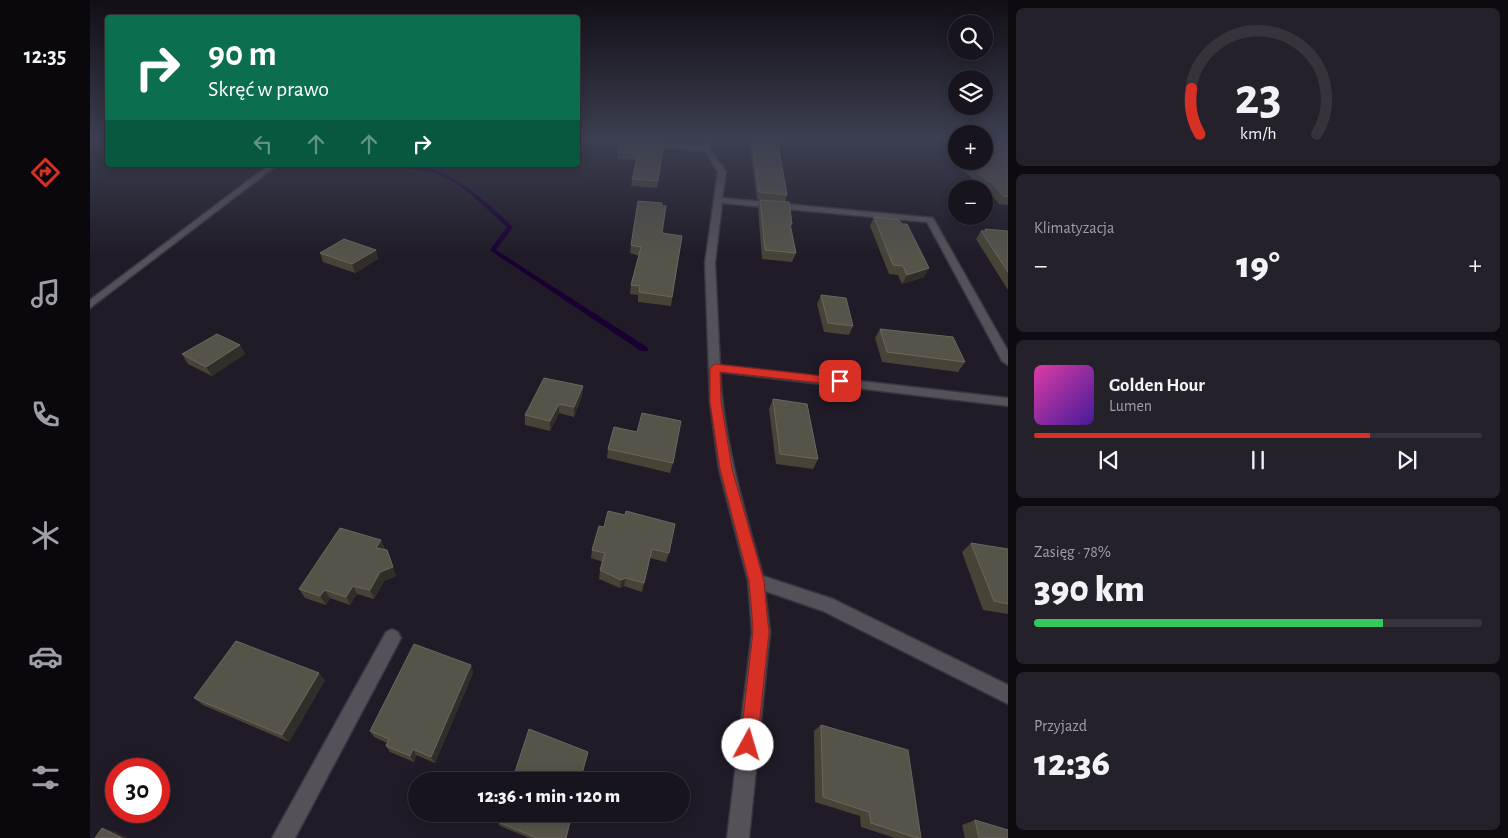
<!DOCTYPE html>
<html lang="pl">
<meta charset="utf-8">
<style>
:root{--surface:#18141d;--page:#25212a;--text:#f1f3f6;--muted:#9f9ea4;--line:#36333b;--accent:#d93025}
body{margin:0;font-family:"Alegreya Sans",sans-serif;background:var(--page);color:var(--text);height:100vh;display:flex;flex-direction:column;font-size:19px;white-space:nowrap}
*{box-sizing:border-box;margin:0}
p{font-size:16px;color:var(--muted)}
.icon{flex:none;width:28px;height:28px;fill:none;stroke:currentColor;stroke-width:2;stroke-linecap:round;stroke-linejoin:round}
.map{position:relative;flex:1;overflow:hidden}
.drawer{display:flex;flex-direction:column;gap:8px;padding:8px;background:#0d0b10;width:500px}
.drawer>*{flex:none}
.hud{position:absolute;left:15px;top:15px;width:475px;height:152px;border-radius:5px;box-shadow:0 2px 12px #0003,0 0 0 1px var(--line);background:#0b6e4f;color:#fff;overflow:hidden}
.fabs{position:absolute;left:858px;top:15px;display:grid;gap:10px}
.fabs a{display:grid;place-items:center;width:45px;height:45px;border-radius:50%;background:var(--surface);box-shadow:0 2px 12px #0003,0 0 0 1px var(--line);font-size:25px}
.speed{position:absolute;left:15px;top:758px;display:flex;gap:10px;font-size:25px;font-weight:700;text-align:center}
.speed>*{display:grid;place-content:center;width:65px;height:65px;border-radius:50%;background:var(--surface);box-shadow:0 2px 12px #0003,0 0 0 1px var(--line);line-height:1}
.speed .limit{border:8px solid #d22;background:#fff;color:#111}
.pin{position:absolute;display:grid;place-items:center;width:42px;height:42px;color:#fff;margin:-21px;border-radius:10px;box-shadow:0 2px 8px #0006}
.me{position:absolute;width:55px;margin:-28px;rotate:6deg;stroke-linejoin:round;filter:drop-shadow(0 0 4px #0008)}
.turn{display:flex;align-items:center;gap:18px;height:105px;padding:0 20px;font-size:22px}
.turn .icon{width:65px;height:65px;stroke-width:2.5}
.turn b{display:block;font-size:35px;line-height:42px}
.lanes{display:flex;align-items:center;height:48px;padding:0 20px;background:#0003;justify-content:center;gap:25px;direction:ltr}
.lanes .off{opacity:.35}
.big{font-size:38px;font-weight:800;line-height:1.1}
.drawer .widget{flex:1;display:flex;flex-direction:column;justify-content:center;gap:8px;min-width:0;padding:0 18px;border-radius:8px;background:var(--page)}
.drawer .dial{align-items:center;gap:0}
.dial svg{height:130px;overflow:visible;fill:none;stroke:var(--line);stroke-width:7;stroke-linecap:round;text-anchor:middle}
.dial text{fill:var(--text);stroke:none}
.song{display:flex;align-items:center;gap:15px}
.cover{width:60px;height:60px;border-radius:8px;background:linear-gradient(135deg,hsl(320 70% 55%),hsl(260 70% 35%))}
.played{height:5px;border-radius:2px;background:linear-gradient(90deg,var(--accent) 75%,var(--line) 75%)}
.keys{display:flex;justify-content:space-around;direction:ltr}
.heat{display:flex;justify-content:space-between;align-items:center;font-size:28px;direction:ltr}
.charge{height:8px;border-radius:4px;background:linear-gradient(90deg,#34c759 78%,var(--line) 0)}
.trip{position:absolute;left:318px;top:772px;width:282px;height:50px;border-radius:25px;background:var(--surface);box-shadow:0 2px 12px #0003,0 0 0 1px var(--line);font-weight:800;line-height:50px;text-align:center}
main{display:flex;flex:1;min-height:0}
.tabs{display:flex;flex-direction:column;width:90px;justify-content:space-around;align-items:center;background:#0a080c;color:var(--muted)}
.tabs .icon{width:35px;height:35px}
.tabs .active{color:var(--accent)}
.tabs b{font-size:22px;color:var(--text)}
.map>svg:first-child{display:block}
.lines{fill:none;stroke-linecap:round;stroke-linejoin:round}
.stream{fill:#190033;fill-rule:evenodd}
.street-casing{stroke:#393540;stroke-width:3}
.street{fill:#545158;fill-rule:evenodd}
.wall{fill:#474437}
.shaded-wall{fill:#312d29}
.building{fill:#565349;stroke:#6a6760}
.route{fill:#d93025;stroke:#8d1f18}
</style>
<main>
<nav class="tabs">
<b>12:35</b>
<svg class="icon active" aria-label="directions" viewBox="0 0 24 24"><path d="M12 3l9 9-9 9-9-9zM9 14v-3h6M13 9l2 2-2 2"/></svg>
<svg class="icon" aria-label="music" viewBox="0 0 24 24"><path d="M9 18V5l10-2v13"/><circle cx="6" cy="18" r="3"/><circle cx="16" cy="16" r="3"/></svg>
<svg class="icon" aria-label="phone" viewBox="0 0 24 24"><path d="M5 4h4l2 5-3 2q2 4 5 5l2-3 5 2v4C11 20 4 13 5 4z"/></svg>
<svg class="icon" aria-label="climate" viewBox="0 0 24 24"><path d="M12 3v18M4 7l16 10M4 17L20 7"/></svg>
<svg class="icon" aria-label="car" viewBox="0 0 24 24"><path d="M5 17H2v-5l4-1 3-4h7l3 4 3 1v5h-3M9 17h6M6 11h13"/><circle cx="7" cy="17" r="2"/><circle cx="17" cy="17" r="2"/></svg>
<svg class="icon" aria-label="filters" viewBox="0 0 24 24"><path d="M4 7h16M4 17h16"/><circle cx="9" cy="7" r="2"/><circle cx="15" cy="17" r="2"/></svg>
</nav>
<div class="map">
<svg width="918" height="838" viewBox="0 0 918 838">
<rect width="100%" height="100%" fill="#201b27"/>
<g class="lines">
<path class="stream" d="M287 165C304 165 324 165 341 169 367 175 404 208 423 227L406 250 557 347 558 349 557 351H551L401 251 400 250 417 227C395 208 368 178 339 171 323 168 305 168 289 166Z"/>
<g class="street-casing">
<path id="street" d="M488 138 613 147V138H619L620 149 636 172 632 198 843 218 918 351V365L912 361 837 222 632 203 625 263 630 365 918 398V406L630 372C634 443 654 508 673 576L743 599 918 685V704L733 611 675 591 680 632 659 838H637L662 632 658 581 629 469 620 402 615 263 628 172 615 151 488 141Z
M179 165H187L0 308V300Z
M302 629 308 632 311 638 308 644 205 838H182L296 632Z"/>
</g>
<use href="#street" class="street"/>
</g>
<path class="wall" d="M533 138H575V142L533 139Z
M659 138H687L697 195 695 202 702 224 700 228 706 253 702 262 672 259 668 208 670 200 667 199Z
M894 138H918V205L909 204 898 190 893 189 863 160 866 153V161H894L900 155 894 148Z
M574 143 567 188 541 186 546 160 527 159 528 152Z
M784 217 839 268 834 277 812 284 808 275 799 274 780 226Z
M895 229 918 231V290L886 239 891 231H894Z
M572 233 592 236 581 306 548 302V295L540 294 541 285 549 256 540 253 541 245Z
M286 250 288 259 265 273 233 262 230 253Z
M731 295 763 326 759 335 734 332 727 304Z
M790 329 875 362 868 372 792 362 785 338Z
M150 345 155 354 122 376 98 364 92 354Z
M493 386 492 396 484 417 469 413 460 431 435 425V415Z
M683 399 728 459 723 469 686 464 679 409Z
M518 449 583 463 580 473 517 458Z
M514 527 579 553 576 562 560 558 552 592 534 586 530 588 509 579 510 570 513 562 501 558 502 550Z
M291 540 306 576 294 581 284 599 267 594 260 605 240 598 236 605 215 598 209 589Z
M881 543 918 549V614L893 610 872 552Z
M381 665 383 673 345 763 326 755 324 762 300 752 296 746 297 743 284 737 280 731Z
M235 680 199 742 113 705 104 698Z
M731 725 831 838H805L771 827 770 816 725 802 724 731Z
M411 814H482L476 838H439L410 826 408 822Z
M885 820 918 838H875L872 825Z"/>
<path class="shaded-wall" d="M9 138H18V143L0 151V142Z
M286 250 288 259 265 273 262 264Z
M839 268 834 277 812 284 817 275Z
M150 345 155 354 122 376 116 367Z
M493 386 492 396 484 417V407Z
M469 404V413L460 431V421Z
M291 540 294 549 290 557 286 548Z
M297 550 306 576 294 581 284 599 280 590Z
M536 578 534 586 530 588 531 580Z
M263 586 267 594 260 605 256 597Z
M235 590 240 598 236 605 230 596Z
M381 665 383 673 345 763 341 757Z
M229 673 235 680 199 742 192 735Z
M323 749 326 755 324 762 320 756Z
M12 828 26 832 38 838H32Z"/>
<path class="building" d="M0 138H9L0 142Z
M662 138H687L697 195 669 192Z
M895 138H918V197L913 196 902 183 897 181 876 161H894V155L910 156Z
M531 140 574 143 568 181 542 179 548 154 528 152Z
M670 200 699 202 702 224H700L706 253 675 250Z
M548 201 572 203V206H576L572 233 592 236 582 297 549 292 550 286 541 285 551 247 541 245Z
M784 217 809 220 812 224H817L839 268 817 275 813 266 803 265Z
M895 229 918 231V272L891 231H897Z
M254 239 286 250 262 264 230 253Z
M731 295 756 298 763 326 738 323Z
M790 329 863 337 875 362 797 352Z
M127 334 150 345 116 367 92 354Z
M454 378 493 386 484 407 469 404 460 421 435 415Z
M683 399 717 404 728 459 690 454Z
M552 413 591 421 583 463 518 449 524 427 547 432Z
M518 511 535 515 536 511 585 524 579 553 562 549 554 583 536 578 531 580 510 570 515 553 502 550 509 526 514 527Z
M250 528 291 540 286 548 297 550 303 567 290 572 280 590 263 586 256 597 235 590 230 596 209 589Z
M881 543 918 549V604L904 601Z
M146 641 229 673 192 735 104 698Z
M324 644 381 665 341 757 323 749 320 756 296 746 299 739 280 731Z
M731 725 818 750 831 838H827L781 823 779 812 733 797Z
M439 729 498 752 490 781H422Z
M411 814H482L476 838H447L408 822Z
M885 820 918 830V838H889Z
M12 828 32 838H5Z"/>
<linearGradient id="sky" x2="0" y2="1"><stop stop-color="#120f15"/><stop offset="0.54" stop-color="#3c3f52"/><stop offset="1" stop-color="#3c3f52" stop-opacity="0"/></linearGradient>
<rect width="918" height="256" fill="url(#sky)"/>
<path class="route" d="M625 364 750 378 755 381 750 385 630 372 631 402 642 469 674 581 677 615 679 632 667 745 665 751 658 753 652 751 650 745 663 632 662 615 659 581 630 469 620 402V368Z"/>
</svg>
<div class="fabs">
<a><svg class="icon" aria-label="search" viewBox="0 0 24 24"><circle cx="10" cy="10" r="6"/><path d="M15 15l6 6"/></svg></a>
<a><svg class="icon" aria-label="layers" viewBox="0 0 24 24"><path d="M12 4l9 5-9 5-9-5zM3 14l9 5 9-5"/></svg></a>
<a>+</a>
<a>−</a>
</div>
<div class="speed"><div class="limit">30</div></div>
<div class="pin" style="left:750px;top:381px;background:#d93025"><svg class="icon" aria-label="arrive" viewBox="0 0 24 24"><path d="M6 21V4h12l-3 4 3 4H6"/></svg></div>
<svg class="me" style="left:658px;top:745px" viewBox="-20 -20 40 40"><circle r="19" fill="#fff"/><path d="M0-13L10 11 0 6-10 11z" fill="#d93025"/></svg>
<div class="trip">12:36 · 1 min · 120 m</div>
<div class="hud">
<div class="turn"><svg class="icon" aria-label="right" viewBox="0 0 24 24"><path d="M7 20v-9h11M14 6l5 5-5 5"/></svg><div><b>90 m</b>Skręć w prawo</div></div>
<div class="lanes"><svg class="icon off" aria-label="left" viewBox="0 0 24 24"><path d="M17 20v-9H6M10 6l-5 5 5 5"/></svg><svg class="icon off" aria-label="ahead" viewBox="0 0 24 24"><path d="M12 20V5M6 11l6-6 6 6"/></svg><svg class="icon off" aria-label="ahead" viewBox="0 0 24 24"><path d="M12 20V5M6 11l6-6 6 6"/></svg><svg class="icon" aria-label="right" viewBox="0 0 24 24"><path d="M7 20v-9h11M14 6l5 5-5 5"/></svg></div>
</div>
</div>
<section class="drawer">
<div class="widget dial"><svg viewBox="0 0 100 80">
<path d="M14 69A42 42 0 1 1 86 69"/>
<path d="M14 69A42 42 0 0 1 9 41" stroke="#d93025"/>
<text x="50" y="56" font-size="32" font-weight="700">23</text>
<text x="50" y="72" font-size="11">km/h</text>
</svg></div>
<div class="widget"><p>Klimatyzacja</p>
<div class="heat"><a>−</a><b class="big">19°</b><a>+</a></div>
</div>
<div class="widget">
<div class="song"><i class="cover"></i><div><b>Golden Hour</b><p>Lumen</p></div></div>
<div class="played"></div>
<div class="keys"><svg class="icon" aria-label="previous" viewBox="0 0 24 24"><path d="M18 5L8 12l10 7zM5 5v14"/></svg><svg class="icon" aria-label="pause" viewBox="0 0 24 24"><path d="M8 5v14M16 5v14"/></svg><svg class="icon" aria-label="next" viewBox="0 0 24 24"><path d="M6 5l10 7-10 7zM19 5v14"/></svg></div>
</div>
<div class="widget"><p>Zasięg · 78%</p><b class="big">390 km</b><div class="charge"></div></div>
<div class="widget"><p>Przyjazd</p><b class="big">12:36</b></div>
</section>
</main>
